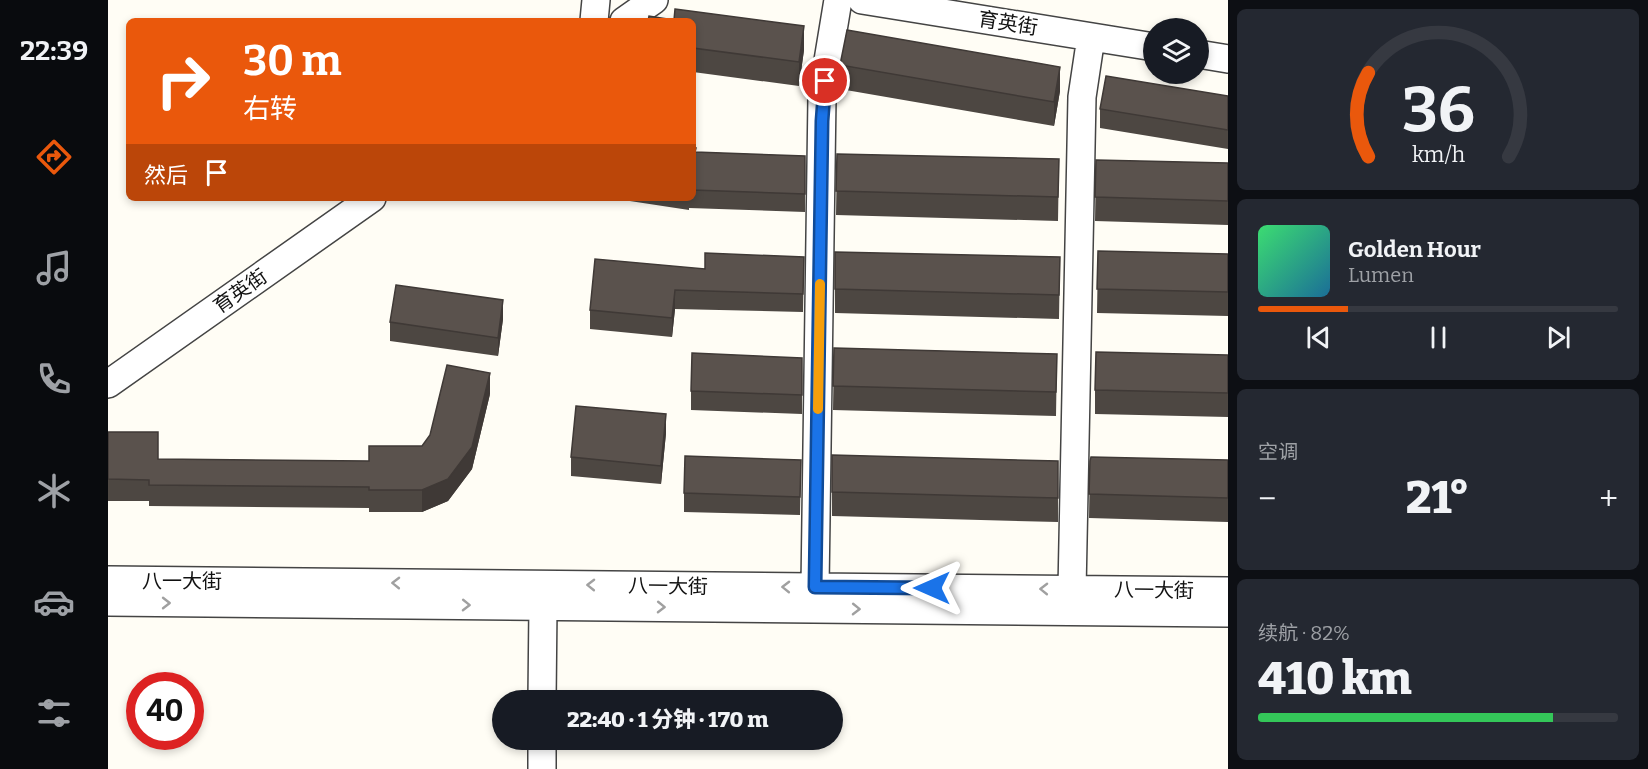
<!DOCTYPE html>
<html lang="zh">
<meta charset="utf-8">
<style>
:root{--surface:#171b24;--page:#242831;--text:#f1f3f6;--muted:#9ea1a6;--line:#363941;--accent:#ea580c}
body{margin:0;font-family:Bitter,"Noto Sans SC",serif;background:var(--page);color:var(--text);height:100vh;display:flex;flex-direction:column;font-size:22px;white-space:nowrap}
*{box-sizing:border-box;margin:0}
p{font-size:20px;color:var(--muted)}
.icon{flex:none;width:33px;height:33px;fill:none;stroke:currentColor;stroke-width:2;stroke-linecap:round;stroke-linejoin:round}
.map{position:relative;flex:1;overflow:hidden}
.details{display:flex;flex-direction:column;gap:9px;padding:9px;background:#0d0f14;width:420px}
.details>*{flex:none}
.top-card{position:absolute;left:18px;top:18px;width:570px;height:183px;border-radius:9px;box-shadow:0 3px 9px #0003;background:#ea580c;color:#fff;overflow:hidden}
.fabs{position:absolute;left:1035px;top:18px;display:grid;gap:12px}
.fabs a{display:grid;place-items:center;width:66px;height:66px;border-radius:50%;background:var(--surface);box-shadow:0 3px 9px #0003;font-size:30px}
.speed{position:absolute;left:18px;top:672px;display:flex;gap:12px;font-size:30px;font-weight:700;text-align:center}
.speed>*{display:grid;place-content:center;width:78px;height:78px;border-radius:50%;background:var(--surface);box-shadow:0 3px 9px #0003;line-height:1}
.speed .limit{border:9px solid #d22;background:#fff;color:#111}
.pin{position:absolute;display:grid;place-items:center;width:51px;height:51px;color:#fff;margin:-26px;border:3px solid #fff;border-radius:50%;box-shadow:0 2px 6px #0007}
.me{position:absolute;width:66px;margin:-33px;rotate:270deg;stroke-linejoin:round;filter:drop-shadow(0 0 4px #0008)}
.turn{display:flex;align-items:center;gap:21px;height:126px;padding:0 18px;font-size:27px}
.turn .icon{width:78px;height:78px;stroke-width:2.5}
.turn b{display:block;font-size:42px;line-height:51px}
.then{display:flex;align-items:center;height:57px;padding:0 18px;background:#0003;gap:12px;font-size:22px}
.big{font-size:45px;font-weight:800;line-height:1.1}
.details .tile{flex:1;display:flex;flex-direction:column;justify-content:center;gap:9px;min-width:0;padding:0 21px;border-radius:9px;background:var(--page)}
.details .dial{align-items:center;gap:0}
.dial svg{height:156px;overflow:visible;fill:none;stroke:var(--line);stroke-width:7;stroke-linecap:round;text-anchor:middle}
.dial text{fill:var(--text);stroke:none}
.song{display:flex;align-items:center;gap:18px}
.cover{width:72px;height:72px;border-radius:9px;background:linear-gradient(135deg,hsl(140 70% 55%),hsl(200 70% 35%))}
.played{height:6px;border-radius:3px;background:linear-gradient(90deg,var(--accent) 25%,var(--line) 25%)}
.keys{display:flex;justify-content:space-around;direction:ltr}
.heat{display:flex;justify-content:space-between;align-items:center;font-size:33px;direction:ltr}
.charge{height:9px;border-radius:4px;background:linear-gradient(90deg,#34c759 82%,var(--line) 0)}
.trip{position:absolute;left:384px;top:690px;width:351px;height:60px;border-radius:30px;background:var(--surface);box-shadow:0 3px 9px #0003;font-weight:800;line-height:60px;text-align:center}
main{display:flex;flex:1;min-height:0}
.menu{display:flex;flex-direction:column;width:108px;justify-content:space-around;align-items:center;background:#090b0e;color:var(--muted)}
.menu .icon{width:42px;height:42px}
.menu .current{color:var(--accent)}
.menu b{font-size:27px;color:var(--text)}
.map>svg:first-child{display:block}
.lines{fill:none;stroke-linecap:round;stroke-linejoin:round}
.minor-casing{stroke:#444;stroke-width:30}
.minor{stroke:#fff;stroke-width:27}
.wall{fill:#4d4742}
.shaded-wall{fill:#3f3936}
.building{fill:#5a524d;stroke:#3f3936;stroke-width:1.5}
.oneway{stroke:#a0a0a0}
.route-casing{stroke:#114b97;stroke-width:15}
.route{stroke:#1a73e8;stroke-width:10}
.slow{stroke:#f59e0b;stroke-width:10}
.labels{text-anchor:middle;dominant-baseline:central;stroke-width:6;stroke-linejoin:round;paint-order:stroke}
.street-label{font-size:20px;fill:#111;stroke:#fff}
</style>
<main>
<nav class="menu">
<b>22:39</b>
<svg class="icon current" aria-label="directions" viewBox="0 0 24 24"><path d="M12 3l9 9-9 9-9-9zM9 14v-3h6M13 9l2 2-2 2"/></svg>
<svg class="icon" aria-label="music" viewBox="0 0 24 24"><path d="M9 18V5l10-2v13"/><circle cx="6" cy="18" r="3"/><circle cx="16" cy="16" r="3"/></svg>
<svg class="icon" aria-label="phone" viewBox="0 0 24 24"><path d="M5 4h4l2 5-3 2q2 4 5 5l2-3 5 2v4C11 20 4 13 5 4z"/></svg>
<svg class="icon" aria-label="climate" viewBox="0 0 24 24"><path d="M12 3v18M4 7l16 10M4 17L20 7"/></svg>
<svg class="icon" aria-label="car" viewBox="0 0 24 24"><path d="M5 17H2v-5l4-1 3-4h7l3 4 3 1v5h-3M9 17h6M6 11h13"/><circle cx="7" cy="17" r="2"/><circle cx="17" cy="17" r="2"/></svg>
<svg class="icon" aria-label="filters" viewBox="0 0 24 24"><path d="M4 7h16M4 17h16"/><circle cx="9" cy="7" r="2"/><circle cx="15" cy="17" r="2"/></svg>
</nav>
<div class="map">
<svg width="1120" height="769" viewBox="0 0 1120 769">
<rect width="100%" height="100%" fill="#fffdf5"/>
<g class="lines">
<g class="minor-casing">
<path id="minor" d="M754 0 1046 47
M486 21 488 0
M516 21 546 0
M1090 54 1120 59
M0 384 264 198
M0 580 1120 591
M707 587 714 97 730 0
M964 590 974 97 983 37
M0 602 1120 613
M434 700 435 606
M434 769V740"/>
</g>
<use href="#minor" class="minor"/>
</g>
<path class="wall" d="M585 21 696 50 691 86 585 72Z
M732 65 952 91 946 126 732 89Z
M1120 96V149L992 128V109Z
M585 148 588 152 697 156V212L581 208V210L502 198H585Z
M729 154 951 159 950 221 728 215Z
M988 160 1120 163V225L987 221Z
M990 251 1120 254V316L989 313Z
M727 252 952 257 951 319 727 313Z
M696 257 695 312 567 309 564 337 482 329V310L597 269Z
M395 319 390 356 282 341V322Z
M726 348 949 354 948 416 725 410Z
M1120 355V417L987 414V390Z
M694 358V414L583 410V391Z
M382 394 364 469 340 501 314 512H261V508L41 506V501H0V432L50 459 261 461 314 446Z
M558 433 553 484 463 476V457Z
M724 455 950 461V522L724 516Z
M693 460 692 515 576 512V493Z
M1120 460V522L981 518 982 461Z"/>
<path class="shaded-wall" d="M696 26V50L691 86V62Z
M952 67V91L946 126V102Z
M567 290V309L564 337V318Z
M395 300V319L390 356V338Z
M382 373V394L364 469 340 501 314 512V490Z
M558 414V433L553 484V466Z"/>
<path class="building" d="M567 9 696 26 691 62 585 48V21H540L541 16 566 20Z
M739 30 952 67 946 102 732 65Z
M998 76 1120 96V130L992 109Z
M585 148H588L587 152 697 156V194L585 190Z
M729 154 951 159 950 197 728 191Z
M988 160 1120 163V201L987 197Z
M990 251 1120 254V292L989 289Z
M727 252 952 257 951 295 727 289Z
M597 253 696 257 695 294 567 290 564 318 482 310 487 259 597 269Z
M288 285 395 300 390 338 282 322Z
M726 348 949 354 948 392 725 386Z
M988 352 1120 355V393L987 390Z
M584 353 694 358V395L583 391Z
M339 365 382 373 364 447 340 479 314 490H261V487L41 485V480L0 479V432H50V459L261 461V446H314L322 435Z
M468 406 558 414 553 466 463 457Z
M724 455 950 461V498L724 492Z
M577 456 693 460 692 497 576 493Z
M983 457 1120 460V498L981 494 982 461Z"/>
<defs><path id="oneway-chevron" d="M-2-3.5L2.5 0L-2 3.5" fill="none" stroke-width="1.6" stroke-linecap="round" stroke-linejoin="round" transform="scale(1.5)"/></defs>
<g class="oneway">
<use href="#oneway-chevron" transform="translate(288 583) rotate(-179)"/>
<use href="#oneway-chevron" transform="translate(483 585) rotate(-179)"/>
<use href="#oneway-chevron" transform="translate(678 587) rotate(-179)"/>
<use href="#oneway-chevron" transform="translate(936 589) rotate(-179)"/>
<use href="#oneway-chevron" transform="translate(58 603)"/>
<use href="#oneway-chevron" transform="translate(358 605) rotate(1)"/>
<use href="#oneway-chevron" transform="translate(553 607) rotate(1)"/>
<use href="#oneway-chevron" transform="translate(748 609) rotate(1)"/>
</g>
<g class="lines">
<g class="route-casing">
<path id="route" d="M717 81 714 121 707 587 824 588"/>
</g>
<use href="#route" class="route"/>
<path class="slow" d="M710 409 712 284"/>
</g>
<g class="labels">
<g class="street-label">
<text transform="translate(900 23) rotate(9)">育英街</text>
<text transform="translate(132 291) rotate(-35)">育英街</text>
<text x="74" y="581">八一大街</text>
<text transform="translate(560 586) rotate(1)">八一大街</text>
<text transform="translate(1046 590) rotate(1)">八一大街</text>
</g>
</g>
</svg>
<div class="fabs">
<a><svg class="icon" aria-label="layers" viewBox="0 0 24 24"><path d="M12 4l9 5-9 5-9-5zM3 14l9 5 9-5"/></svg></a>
</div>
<div class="speed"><div class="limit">40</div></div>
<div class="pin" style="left:717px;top:81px;background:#d93025"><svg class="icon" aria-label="arrive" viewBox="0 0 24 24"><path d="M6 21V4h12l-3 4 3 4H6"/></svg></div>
<svg class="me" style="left:824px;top:588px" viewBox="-20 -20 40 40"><path d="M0-17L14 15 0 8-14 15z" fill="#1a73e8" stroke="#fff" stroke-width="4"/></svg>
<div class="trip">22:40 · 1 分钟 · 170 m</div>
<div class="top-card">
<div class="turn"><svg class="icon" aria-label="right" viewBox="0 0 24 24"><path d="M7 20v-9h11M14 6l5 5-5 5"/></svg><div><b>30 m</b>右转</div></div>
<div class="then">然后<svg class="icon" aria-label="arrive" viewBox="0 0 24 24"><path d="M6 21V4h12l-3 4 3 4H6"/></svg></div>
</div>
</div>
<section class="details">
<div class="tile dial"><svg viewBox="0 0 100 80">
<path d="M14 69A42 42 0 1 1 86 69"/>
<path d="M14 69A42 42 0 0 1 14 26" stroke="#ea580c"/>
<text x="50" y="56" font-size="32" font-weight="700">36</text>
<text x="50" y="72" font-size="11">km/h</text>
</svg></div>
<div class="tile">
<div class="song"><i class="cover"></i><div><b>Golden Hour</b><p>Lumen</p></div></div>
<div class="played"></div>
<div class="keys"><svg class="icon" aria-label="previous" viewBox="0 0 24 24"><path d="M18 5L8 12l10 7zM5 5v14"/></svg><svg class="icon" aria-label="pause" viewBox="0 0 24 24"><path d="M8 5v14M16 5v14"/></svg><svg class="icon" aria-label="next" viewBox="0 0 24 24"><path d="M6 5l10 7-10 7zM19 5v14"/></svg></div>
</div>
<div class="tile"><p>空调</p>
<div class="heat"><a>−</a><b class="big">21°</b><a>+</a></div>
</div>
<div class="tile"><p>续航 · 82%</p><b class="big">410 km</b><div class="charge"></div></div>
</section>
</main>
